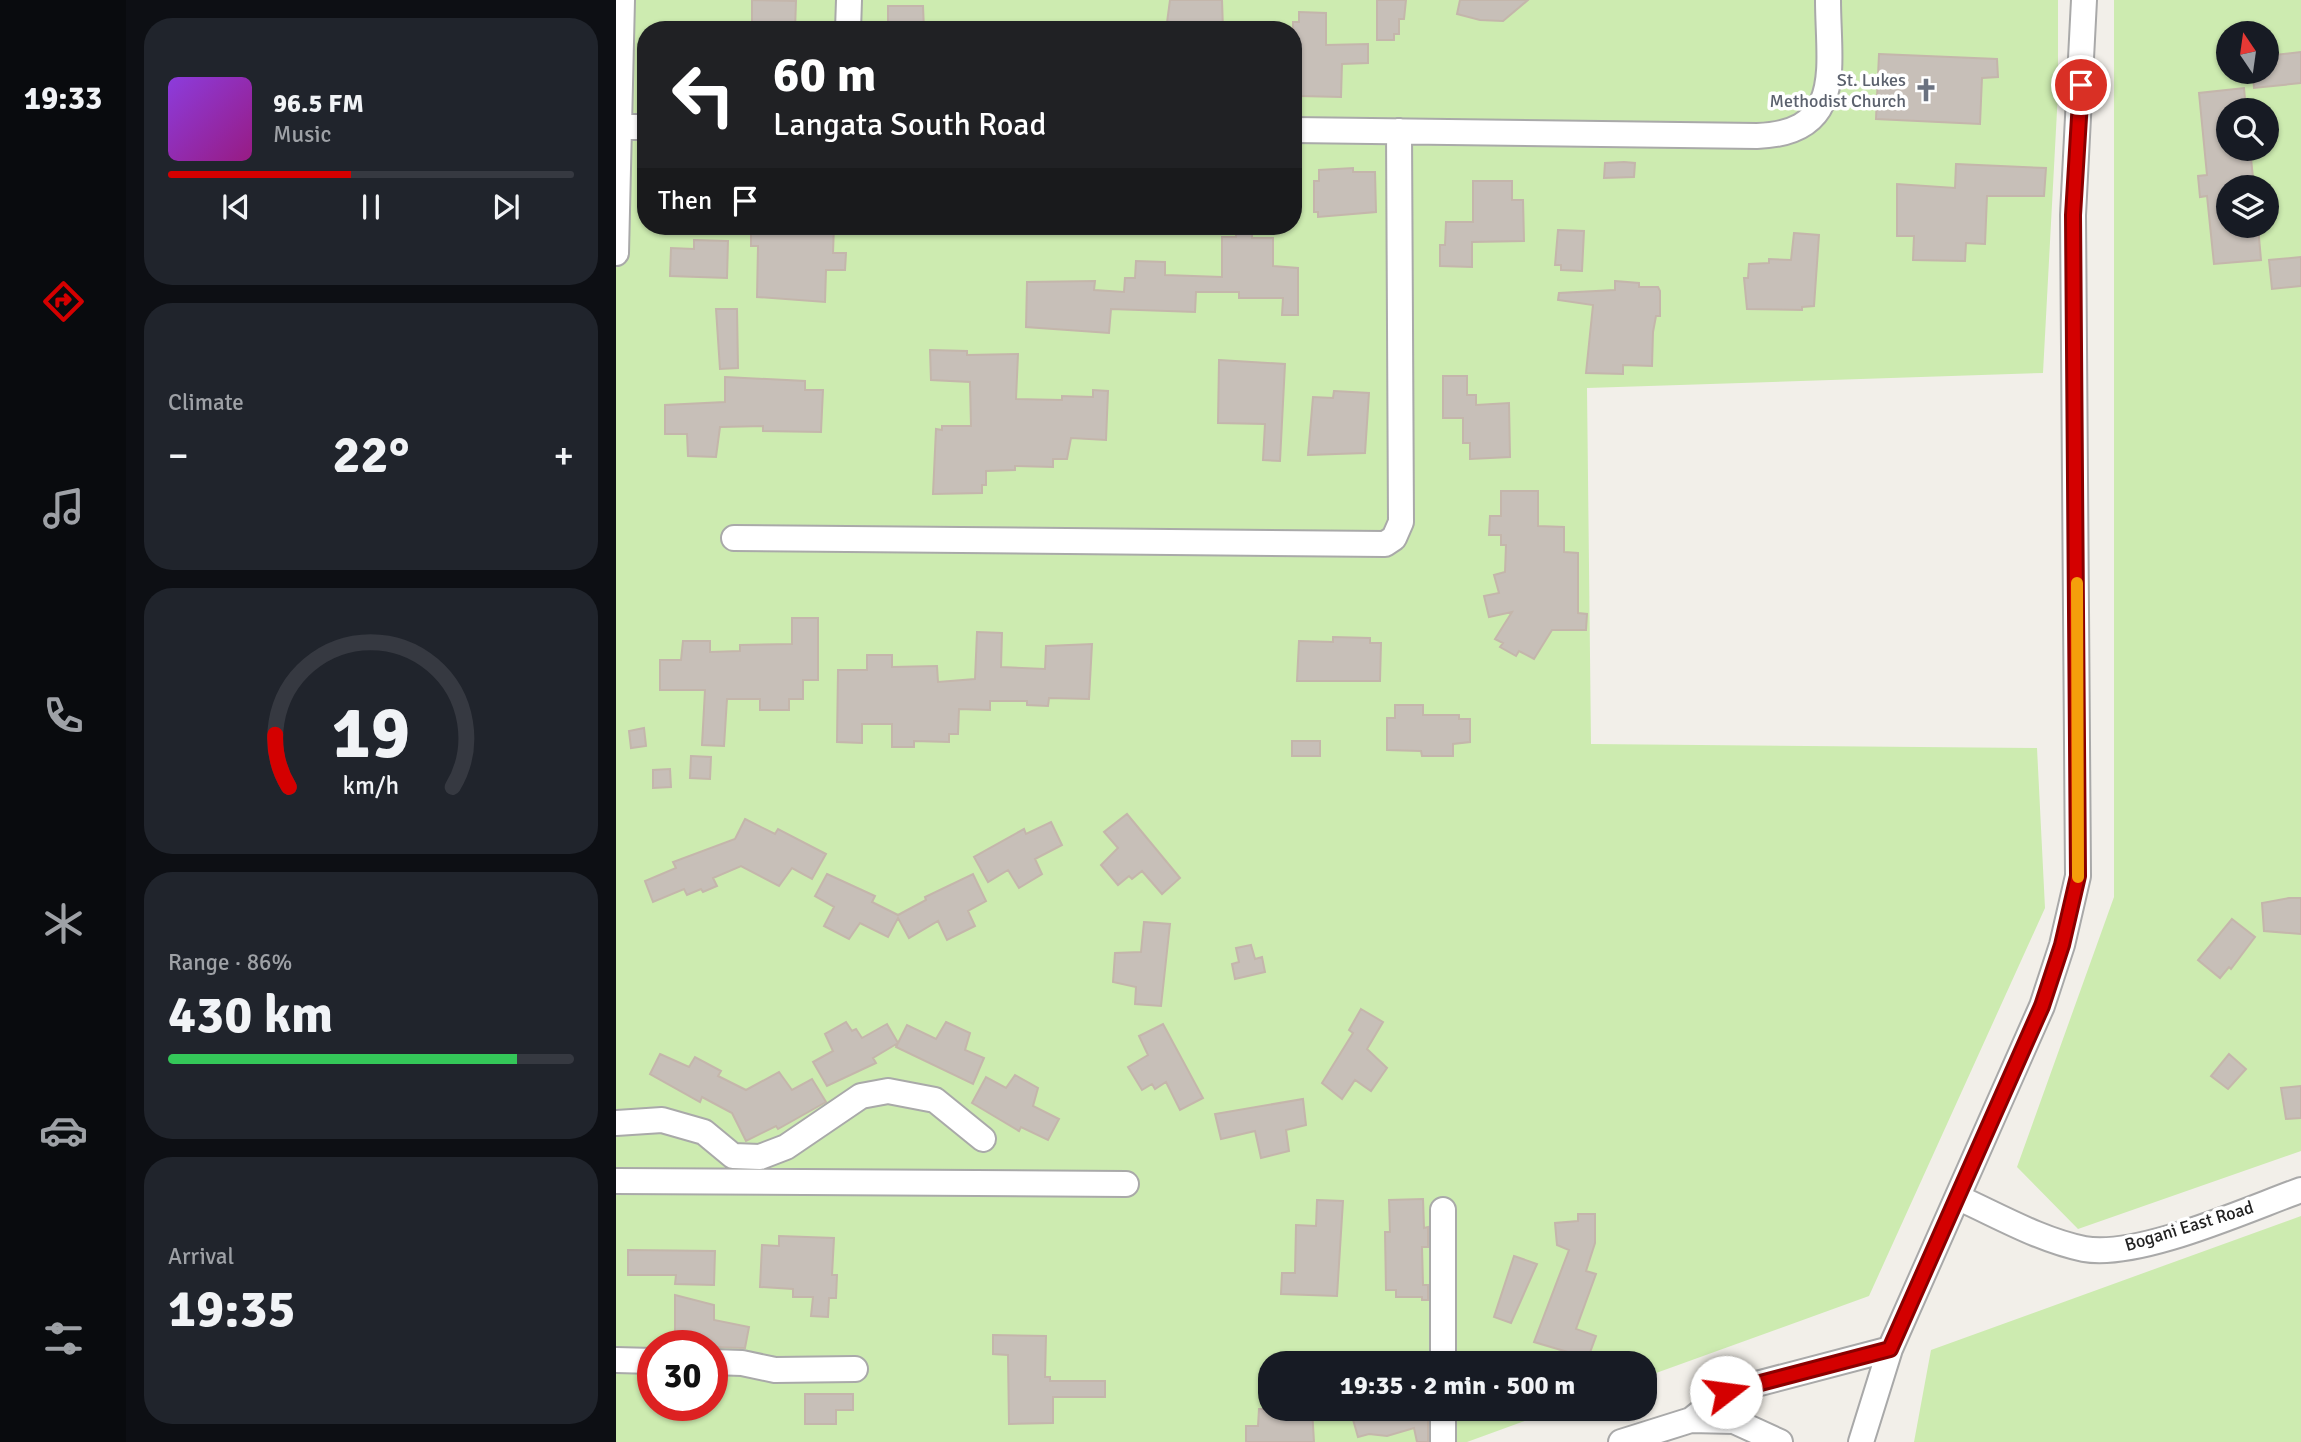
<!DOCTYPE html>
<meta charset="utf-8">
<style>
:root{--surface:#171b24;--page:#20242c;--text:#f1f3f6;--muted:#9ea1a6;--line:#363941;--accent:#d40000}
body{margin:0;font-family:Signika,sans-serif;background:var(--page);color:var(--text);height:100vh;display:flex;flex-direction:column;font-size:26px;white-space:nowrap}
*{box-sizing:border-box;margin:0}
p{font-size:23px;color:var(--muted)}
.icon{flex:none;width:38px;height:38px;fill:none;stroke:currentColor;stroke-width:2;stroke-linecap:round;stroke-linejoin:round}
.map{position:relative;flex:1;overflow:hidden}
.side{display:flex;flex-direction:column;gap:18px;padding:18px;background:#0d0f14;width:490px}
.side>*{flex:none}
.guide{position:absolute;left:21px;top:21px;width:665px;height:214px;border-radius:28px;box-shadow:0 2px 5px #0004;background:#202124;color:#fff;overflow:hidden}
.needle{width:46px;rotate:347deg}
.tools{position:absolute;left:1600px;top:21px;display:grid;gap:14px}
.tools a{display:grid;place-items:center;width:63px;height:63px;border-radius:50%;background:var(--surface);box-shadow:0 2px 5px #0004;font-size:35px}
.speed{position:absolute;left:21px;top:1330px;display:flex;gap:14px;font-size:35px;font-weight:700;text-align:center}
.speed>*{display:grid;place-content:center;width:91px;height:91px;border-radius:50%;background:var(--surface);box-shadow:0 2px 5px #0004;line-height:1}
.speed .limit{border:10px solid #d22;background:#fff;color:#111}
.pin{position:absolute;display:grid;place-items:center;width:60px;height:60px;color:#fff;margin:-30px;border:4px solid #fff;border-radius:50%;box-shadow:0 2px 7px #0007}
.me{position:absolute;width:77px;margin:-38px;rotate:75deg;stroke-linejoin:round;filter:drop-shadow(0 0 5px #0008)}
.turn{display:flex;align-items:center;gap:24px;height:147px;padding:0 21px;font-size:32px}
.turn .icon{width:91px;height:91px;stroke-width:2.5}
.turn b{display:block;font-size:49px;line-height:60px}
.then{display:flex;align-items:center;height:66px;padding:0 21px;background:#0003;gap:14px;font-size:26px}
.big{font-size:52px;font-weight:700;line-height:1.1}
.side .widget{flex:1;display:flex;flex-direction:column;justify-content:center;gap:10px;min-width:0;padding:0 24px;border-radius:28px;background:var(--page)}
.side .dial{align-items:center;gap:0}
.dial svg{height:182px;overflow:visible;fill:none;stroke:var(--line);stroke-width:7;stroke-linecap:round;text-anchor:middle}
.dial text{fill:var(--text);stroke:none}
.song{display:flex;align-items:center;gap:21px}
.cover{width:84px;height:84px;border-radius:10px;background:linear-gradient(135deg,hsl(270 70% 55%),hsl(310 70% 35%))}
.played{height:7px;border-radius:4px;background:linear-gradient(90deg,var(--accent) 45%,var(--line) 45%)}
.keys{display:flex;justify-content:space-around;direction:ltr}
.heat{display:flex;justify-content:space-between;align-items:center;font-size:38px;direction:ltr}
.charge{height:10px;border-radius:5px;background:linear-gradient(90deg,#34c759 86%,var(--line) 0)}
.trip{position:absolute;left:642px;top:1351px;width:399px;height:70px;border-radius:28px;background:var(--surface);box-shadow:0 2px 5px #0004;font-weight:700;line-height:70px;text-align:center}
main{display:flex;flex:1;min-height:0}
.tabs{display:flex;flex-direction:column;width:126px;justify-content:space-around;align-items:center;background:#090b0e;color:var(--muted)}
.tabs .icon{width:49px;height:49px}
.tabs .current{color:var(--accent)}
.tabs b{font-size:32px;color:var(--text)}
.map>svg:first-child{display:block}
.grass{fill:#cdebb0;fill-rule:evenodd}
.building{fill:#c7bfb8;stroke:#c4b6ab;stroke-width:2}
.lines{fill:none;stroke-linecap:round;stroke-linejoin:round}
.minor-casing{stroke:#a9a9a9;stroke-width:28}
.minor{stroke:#fff;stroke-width:24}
.route-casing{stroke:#8a0000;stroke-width:18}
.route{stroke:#d40000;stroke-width:12}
.slow{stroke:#f59e0b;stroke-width:12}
.labels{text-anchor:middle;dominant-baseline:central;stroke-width:7;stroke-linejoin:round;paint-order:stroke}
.worship-label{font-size:18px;fill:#5b616d;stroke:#fff;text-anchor:end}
.street-label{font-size:18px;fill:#222;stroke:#fff}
</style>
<main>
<nav class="tabs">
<b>19:33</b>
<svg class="icon current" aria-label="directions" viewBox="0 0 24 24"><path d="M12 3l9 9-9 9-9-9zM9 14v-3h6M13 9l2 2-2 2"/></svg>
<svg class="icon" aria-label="music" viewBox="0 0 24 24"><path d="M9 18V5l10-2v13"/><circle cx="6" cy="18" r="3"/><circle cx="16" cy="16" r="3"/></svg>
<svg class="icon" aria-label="phone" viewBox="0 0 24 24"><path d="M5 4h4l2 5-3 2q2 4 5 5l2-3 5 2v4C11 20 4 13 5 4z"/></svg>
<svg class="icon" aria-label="climate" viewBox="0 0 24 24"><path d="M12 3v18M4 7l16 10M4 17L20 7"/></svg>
<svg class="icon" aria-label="car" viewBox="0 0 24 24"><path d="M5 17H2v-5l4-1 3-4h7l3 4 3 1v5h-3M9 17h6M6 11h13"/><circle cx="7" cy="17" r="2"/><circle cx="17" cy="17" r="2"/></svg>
<svg class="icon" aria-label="filters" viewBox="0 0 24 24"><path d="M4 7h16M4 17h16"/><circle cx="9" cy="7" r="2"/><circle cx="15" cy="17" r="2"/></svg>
</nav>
<section class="side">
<div class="widget">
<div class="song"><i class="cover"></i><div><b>96.5 FM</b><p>Music</p></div></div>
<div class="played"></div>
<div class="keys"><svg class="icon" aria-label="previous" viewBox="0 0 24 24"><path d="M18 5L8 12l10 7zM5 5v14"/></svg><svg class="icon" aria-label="pause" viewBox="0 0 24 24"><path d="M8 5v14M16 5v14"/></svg><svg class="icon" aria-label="next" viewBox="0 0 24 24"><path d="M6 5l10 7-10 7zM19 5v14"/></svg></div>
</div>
<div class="widget"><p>Climate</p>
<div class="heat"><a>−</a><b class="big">22°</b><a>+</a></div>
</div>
<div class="widget dial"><svg viewBox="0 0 100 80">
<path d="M14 69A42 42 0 1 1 86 69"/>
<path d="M14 69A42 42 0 0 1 8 46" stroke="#d40000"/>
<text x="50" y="56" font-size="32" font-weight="700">19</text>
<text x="50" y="72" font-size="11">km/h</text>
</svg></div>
<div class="widget"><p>Range · 86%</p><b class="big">430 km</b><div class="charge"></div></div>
<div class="widget"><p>Arrival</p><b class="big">19:35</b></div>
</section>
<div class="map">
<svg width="1685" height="1442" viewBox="0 0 1685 1442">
<rect width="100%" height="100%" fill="#f2efe9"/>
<path class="grass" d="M0 0H1442V92L1427 373 971 388 975 744 1421 748 1429 908 1253 1296 1029 1377V1363H654V1409H942L851 1442H0ZM30 30H677V226H30ZM37 1346H96V1405H37Z
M1498 0H1685V1151L1462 1229 1401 1167 1498 897ZM1612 33H1650V72H1612ZM1612 110H1650V149H1612ZM1612 187H1650V226H1612Z
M1685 1216V1442H1298L1315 1350Z"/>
<path class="building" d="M136 0 180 1 179 30H136Z
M554 0H606L607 30H550Z
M761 0H790L788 19H783V34H778V40H761Z
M844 0H912L887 21 864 20 841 14Z
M272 6H307L308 30H272Z
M683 12 710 13V45L752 44V63L726 64 725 97 684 96 685 62H677V22H683Z
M1685 52V83L1638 88 1637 72H1650V56Z
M1263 54 1381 59 1382 77 1366 78 1364 124 1260 119Z
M1628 88 1630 110H1612V149H1634L1638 187H1612V226H1642L1645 260 1598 264 1591 196 1584 197 1582 176 1591 175 1583 93Z
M1008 162 1019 163 1018 177 988 178 989 163Z
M1340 164 1430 168 1428 196H1371L1369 244 1350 243 1349 261 1297 260 1298 236H1281V184L1339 188Z
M737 168V172H759L760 212 702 217V212H698V181H703V170Z
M857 181H896V200H907L908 241 856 242V267L824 266V245H829L830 222H857Z
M140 226H218L217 253H230L229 270H210L209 302 141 297 142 246H135V229Z
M636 230V238H657V266L682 268V315H666L667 298H623V292H580L579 312 495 309 493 333 410 327 411 282 479 281 478 290 508 292 509 278H519L520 261 549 262V275L606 277V237H620V231Z
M942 230 968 231 966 271 945 270V265H939Z
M1178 233 1203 235 1198 306 1186 307V310L1131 309 1128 278H1132L1133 264 1153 263V259L1175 260Z
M78 240 112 241 111 278 54 276 55 248 78 249Z
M1685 257V286L1656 289 1653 260Z
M999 281 1023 283V287H1042L1044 291V316H1040L1037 332 1036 366 1007 365V374L970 373 977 305 942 300 943 293 999 290Z
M100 309H121L122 368 104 369Z
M314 350 351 351V355L402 354 400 399 446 400V396L477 397V390L492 391 490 440 455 438 451 459H437V467L399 466V470L370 471V485H366V493L317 494 320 429 326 430V426H355L354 382 315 380Z
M603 360 669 364 664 461 647 460 649 424 602 423Z
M827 376H851V395H860V405L893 403 894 457 854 459V443H847V418H827Z
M109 377 189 381V390H207L205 432 147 431V426L104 427 100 457 72 456 71 434H49V405L109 402Z
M718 391 753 393 749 453 692 455 697 397 717 398Z
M885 491H922V526L948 527V552L962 553V613L971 614 970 630H936L918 659 903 651 900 656 884 647 887 643 879 639 896 612 873 617 868 596 883 593 878 575 889 572 890 545H885V535H873L874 516H885Z
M176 618H202V680H187V699H173V710H144V699H111L108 746 86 745 89 690H44V660H65L67 641H94V652L124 651V645L176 644Z
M361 632 386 633 385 667 429 669 430 646 476 644 473 699 433 698 432 706 411 705V701H374V710L343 709 342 734H333V742L298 741V747H276V724H246V743L221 742 222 670H251V655H276V667L321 666 322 682 359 679Z
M717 637 754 638V643H765L764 681H681L683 641 717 642Z
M779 705H807V715H843V719H854V742L837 744V756H806L805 751 771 750V718H779Z
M28 728 30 746 15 748 13 731Z
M676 741H704V756H676Z
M75 756 95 757 94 779 74 778Z
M54 769 55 787 37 788V770Z
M511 814 564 878 546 894 526 871 516 879 513 876 502 885 485 865 502 848 488 832Z
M129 819 159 834 162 829 210 854 196 879 176 868 163 886 125 866 97 878 101 886 87 892 85 889 71 895 68 889 37 902 29 881 60 868 57 862 119 839Z
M435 822 446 845 419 859 426 874 403 888 392 870 372 882 358 857 408 829 410 834Z
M211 874 259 896 256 902 282 915 310 900 309 897 357 874 370 901 352 911 359 926 331 940 322 921 293 938 282 918 272 937 244 923 233 939 208 926 218 907 199 896Z
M1673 898H1685V934L1648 931 1646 903Z
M1616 919 1639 937 1615 969 1613 967 1604 978 1582 960Z
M528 922 554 924 545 1006 519 1004 520 987 497 982 499 953 525 952Z
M635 945 639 959 646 957 649 972 619 979 616 964 623 962 620 948Z
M745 1009 767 1022 751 1049 771 1068 755 1091 739 1080 726 1099 706 1083 737 1033 733 1030Z
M230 1022 236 1031 240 1029 246 1038 271 1024 282 1043 257 1058 260 1063 211 1086 197 1062 217 1051 209 1034Z
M330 1022 354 1033 349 1050 368 1058 357 1084 280 1047 291 1025 320 1039Z
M547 1024 587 1098 564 1110 550 1082 539 1089 536 1084 526 1090 512 1067 532 1055 523 1036Z
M44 1054 73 1067 79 1057 105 1071 102 1076 130 1090 163 1072 176 1090 196 1079 210 1102 162 1129 160 1126 130 1141 116 1113 86 1097 84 1102 34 1074Z
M1613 1054 1630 1069 1612 1089 1595 1076Z
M399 1075 422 1088 417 1106 443 1119 432 1140 405 1127 403 1131 356 1103 370 1077 390 1088Z
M1685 1086V1118L1670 1119 1665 1088Z
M687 1099 690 1125 670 1130 673 1151 645 1158 639 1131 605 1139 599 1114Z
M807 1199 808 1228 812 1227V1247H806L807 1285H812V1300H806V1297H780V1290H770L769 1232H774L773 1200Z
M701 1200 727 1201 721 1296 665 1294 666 1273H679L680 1225 700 1226Z
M962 1214H979V1243L970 1271 980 1274 960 1329 980 1336 972 1358 918 1342 953 1250 941 1245 939 1223 962 1221Z
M163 1236 218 1238 216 1275H221L220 1298H213L212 1317 195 1316 197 1297H177V1289L144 1287 146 1245 163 1246Z
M12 1250 99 1251 98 1285 59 1284 60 1275H12Z
M898 1256 921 1264 895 1323 878 1317Z
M59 1295 98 1305V1320L133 1327 129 1348 59 1346Z
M377 1335 430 1336 429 1377H434V1381H489V1397H437V1423L393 1424 392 1355 377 1354Z
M189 1394H237V1410H220V1424H189Z
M643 1409H696L698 1442H630V1426H642Z
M734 1409H812V1442H801L798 1428 771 1436 753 1434 742 1437Z"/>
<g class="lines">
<g class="minor-casing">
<path id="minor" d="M232 30 233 0
M3 127H30
M677 130 1141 136C1230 133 1212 66 1212 0
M0 253 6 0
M118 538 769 544 778 538 785 522 783 131
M0 1123 46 1120 88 1132 117 1156 144 1157 170 1147 245 1096 272 1091 319 1100 367 1139
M0 1181 510 1184
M1343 1198C1383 1216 1424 1240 1468 1249 1522 1259 1632 1209 1685 1190
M827 1210V1363
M0 1360 37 1361
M96 1362 126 1363 159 1370 239 1369
M827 1409V1442
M1075 1420 1110 1392 1274 1349
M1005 1442 1075 1420 1118 1421 1164 1442
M1245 1442 1274 1349 1426 1006 1446 945 1462 876 1457 215 1468 0"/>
</g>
<use href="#minor" class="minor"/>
</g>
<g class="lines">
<g class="route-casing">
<path id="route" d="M1110 1392 1274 1349 1426 1006 1446 945 1462 876 1457 215 1465 85"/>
</g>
<use href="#route" class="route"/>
<path class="slow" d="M1461 583 1462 877"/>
</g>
<defs>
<g id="church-bare" transform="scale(1.89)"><path d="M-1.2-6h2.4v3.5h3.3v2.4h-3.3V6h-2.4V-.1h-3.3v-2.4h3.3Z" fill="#6b7280" stroke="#fff" stroke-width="2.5" paint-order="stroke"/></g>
</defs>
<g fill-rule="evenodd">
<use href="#church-bare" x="1310" y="90"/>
</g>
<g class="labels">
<g class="worship-label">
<text x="1290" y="80">St. Lukes<tspan x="1290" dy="21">Methodist Church</tspan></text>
</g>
<g class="street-label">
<text transform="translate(1573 1226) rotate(-17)">Bogani East Road</text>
</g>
</g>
</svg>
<div class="tools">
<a><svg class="needle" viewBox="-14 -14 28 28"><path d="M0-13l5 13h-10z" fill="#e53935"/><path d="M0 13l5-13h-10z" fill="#9ea1a6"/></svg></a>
<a><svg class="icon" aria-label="search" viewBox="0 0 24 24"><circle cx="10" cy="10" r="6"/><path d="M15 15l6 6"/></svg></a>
<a><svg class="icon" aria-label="layers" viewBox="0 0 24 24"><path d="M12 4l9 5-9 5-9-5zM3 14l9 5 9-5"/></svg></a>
</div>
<div class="speed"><div class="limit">30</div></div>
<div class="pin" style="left:1465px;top:85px;background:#d93025"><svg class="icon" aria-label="arrive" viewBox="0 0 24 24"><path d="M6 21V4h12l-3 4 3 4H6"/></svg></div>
<svg class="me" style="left:1110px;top:1392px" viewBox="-20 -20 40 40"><circle r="19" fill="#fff"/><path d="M0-13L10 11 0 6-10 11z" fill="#d40000"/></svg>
<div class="trip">19:35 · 2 min · 500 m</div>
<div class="guide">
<div class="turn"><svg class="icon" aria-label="left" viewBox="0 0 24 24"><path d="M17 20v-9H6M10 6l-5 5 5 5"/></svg><div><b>60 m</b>Langata South Road</div></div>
<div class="then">Then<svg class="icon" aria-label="arrive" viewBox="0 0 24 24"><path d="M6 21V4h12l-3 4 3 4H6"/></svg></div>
</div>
</div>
</main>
